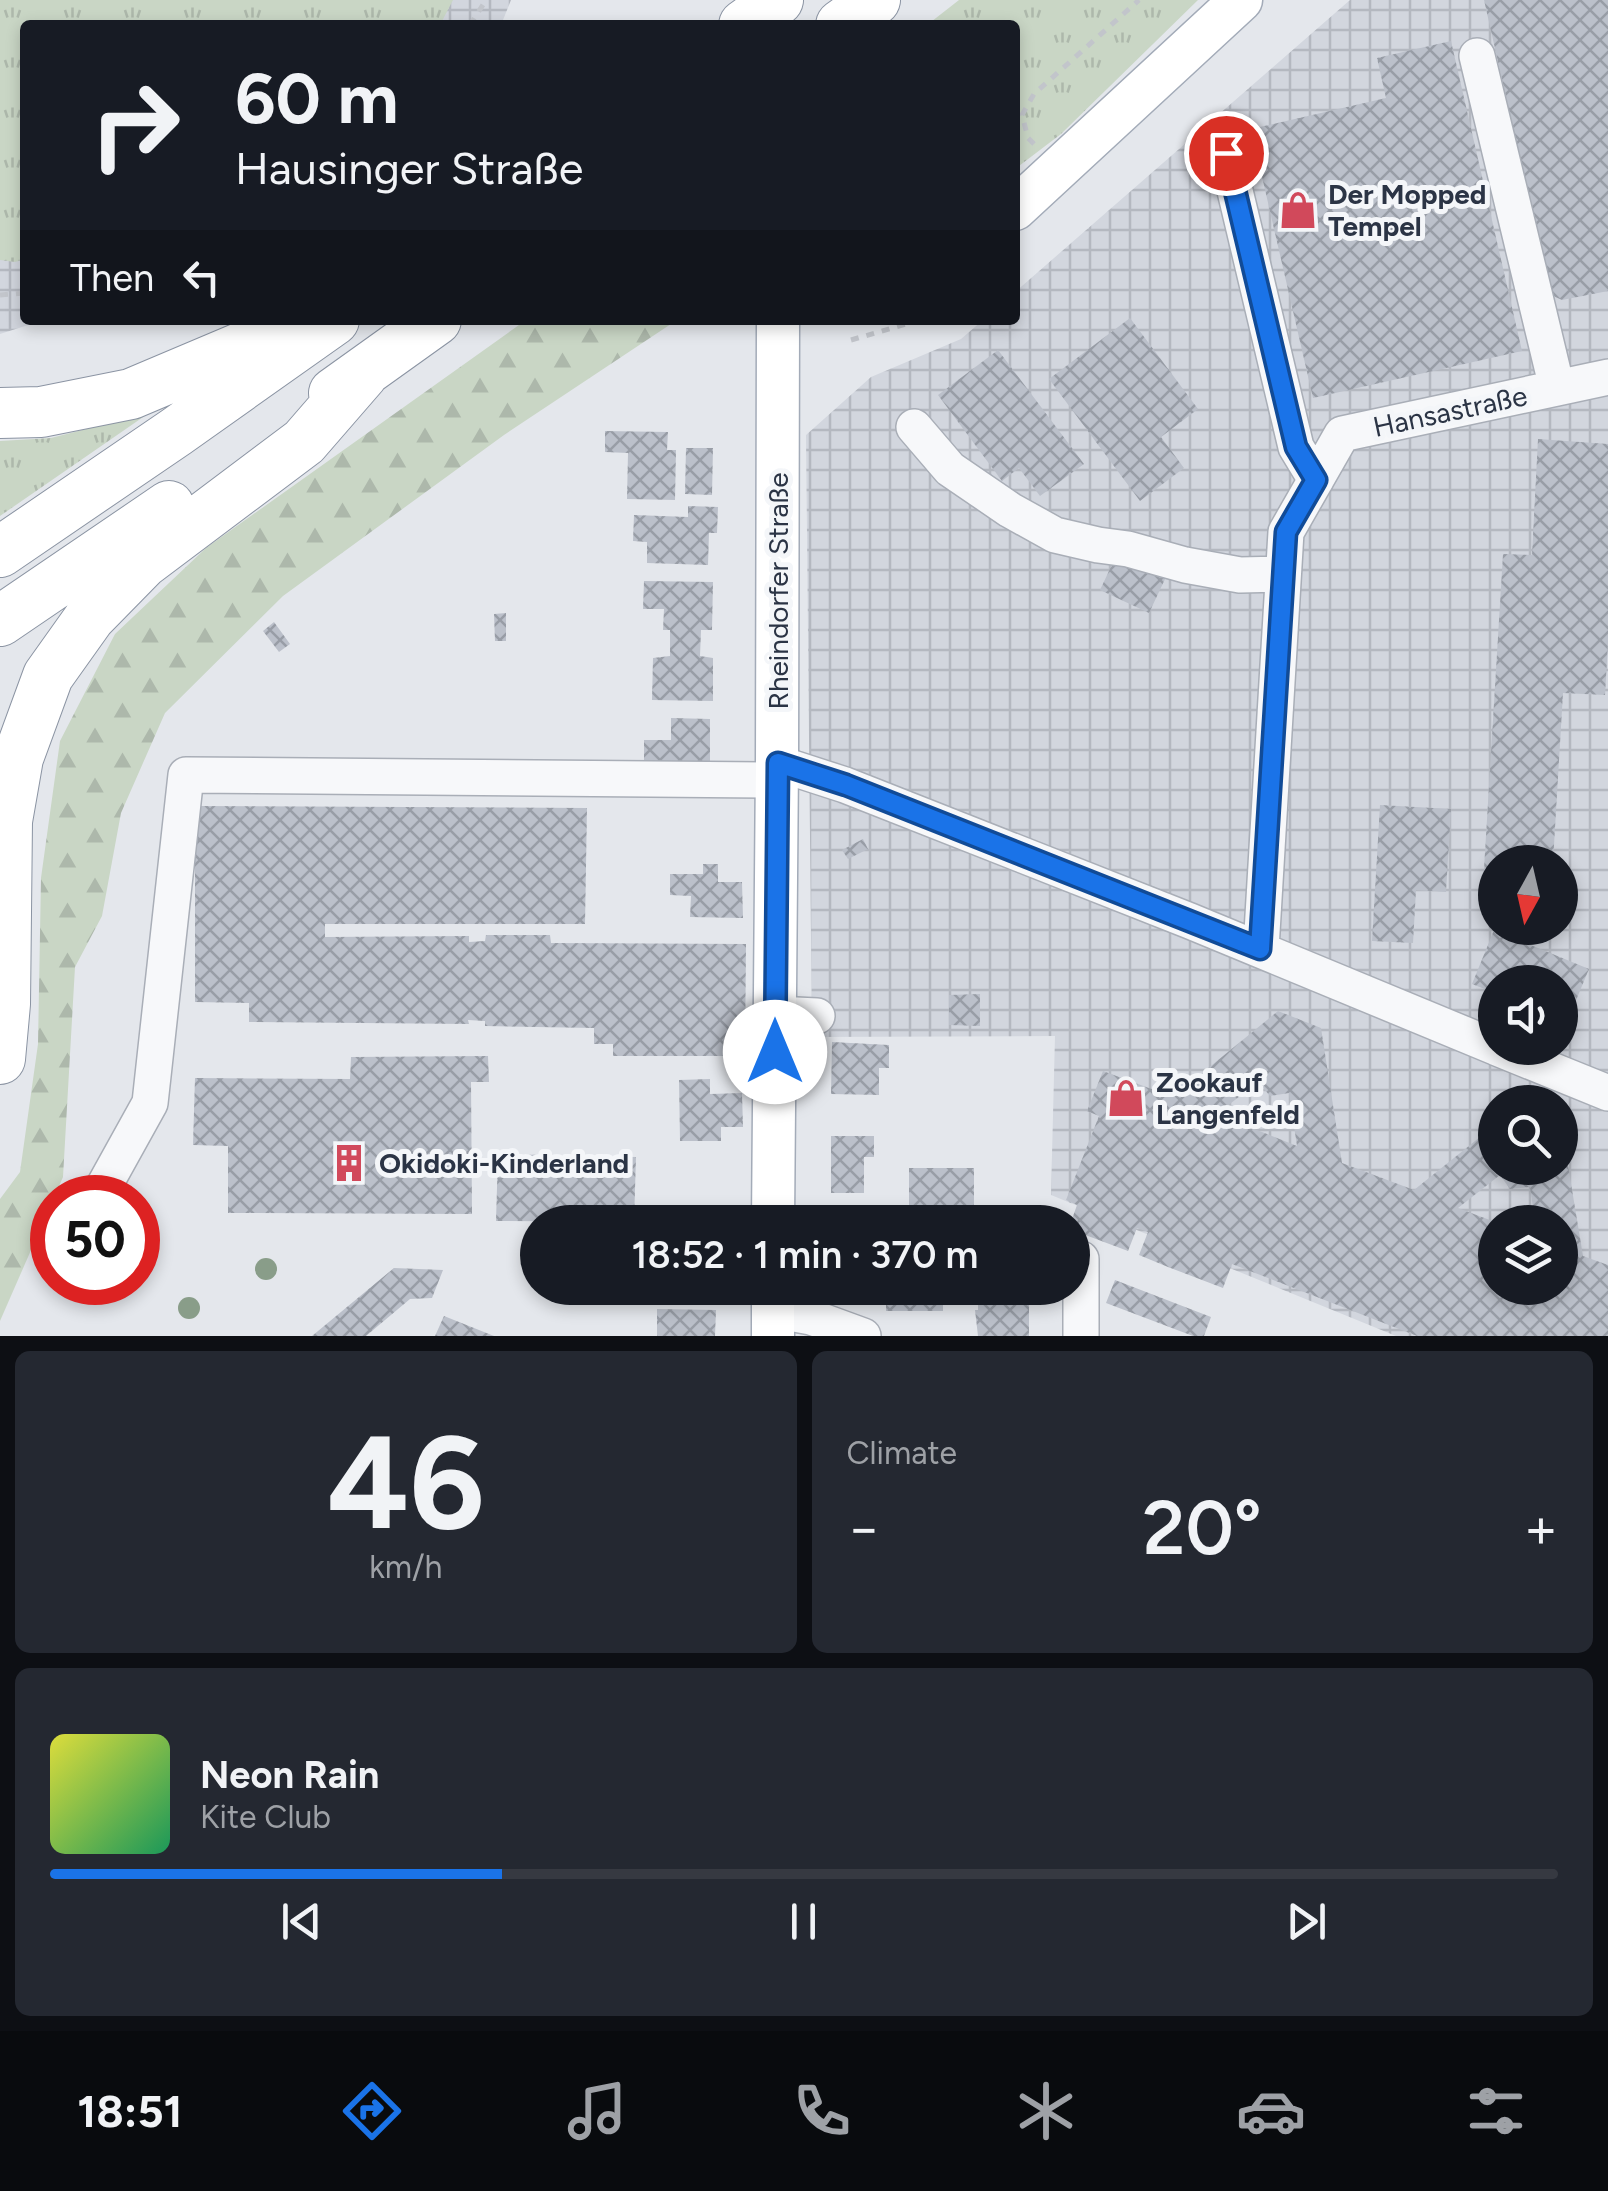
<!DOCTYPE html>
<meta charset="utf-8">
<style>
:root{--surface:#171b24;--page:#242831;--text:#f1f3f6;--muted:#9ea1a6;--line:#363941;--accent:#1a73e8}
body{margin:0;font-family:Figtree,sans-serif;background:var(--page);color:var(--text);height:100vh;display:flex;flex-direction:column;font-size:38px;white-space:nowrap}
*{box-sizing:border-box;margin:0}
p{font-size:32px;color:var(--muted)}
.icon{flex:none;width:55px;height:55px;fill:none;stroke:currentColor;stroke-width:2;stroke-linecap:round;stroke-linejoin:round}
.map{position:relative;height:1336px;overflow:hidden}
.details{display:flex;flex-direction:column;gap:15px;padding:15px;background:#0d0f14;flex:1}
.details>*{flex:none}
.guide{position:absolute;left:20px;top:20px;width:1000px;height:305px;border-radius:10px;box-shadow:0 5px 15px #0003;background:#171b24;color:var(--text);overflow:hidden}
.needle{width:65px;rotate:188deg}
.controls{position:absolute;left:1478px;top:845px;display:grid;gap:20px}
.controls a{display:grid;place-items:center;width:100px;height:100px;border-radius:50%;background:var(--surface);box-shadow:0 5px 15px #0003;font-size:50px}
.speed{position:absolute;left:30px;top:1175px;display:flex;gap:20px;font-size:50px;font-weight:700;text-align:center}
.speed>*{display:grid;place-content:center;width:130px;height:130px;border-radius:50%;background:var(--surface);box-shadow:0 5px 15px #0003;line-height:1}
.speed .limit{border:15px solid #d22;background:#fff;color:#111}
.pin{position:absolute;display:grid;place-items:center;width:85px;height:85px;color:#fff;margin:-42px;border:5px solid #fff;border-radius:50%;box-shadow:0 2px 10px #0007}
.me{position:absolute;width:110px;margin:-55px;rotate:0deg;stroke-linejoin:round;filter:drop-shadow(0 0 8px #0008)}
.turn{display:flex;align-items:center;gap:35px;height:210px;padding:0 50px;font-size:45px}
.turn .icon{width:130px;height:130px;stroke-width:2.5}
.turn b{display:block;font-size:70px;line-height:85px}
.then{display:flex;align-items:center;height:95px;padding:0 50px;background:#0003;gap:20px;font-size:38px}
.big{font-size:75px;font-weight:600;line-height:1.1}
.details .tile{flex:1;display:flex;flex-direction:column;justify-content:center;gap:15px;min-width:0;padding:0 35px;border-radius:15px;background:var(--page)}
.details .dial{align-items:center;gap:0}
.dial b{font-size:130px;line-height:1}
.song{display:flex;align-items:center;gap:30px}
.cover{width:120px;height:120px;border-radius:15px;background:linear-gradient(135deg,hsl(60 70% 55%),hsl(150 70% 35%))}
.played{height:10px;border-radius:5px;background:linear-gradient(90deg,var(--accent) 30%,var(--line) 30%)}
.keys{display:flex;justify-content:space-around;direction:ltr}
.heat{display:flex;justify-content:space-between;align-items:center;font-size:55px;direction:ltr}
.details .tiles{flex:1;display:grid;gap:15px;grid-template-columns:1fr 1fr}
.tile:last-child{grid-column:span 2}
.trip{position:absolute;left:520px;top:1205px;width:570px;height:100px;border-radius:50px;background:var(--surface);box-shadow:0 5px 15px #0003;font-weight:600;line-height:100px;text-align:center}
.dock{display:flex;height:160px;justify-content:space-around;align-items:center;background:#090b0e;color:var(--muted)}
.dock .icon{width:70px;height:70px}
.dock .on{color:var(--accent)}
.dock b{font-size:45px;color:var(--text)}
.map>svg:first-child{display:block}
.industrial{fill:url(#industrial-grid);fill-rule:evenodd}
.grass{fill:url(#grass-tufts)}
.forest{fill:url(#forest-firs)}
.building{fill:url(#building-cross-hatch);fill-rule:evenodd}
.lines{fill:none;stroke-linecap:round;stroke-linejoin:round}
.minor-casing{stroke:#a9aeb7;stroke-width:38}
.major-casing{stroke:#a3abb8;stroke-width:45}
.highway-casing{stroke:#8b94a3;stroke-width:52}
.path{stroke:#c2c5cb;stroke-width:5;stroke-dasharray:8 8;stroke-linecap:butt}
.minor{stroke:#f7f8fa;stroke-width:35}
.major{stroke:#fff;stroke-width:42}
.highway{stroke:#fff;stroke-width:50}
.tree{fill:#899d89}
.route-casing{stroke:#114b97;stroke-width:25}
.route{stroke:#1a73e8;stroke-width:18}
.labels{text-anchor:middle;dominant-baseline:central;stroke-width:10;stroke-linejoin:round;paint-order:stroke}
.poi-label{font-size:28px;font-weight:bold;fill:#2b3445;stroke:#f4f6f9;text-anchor:start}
.street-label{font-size:28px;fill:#2b3445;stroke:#f4f6f9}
</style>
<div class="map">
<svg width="1608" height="1336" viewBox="0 0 1608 1336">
<defs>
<pattern id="industrial-grid" width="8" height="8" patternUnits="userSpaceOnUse" patternTransform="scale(2.5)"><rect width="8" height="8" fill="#d2d6de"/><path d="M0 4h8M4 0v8" fill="none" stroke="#b4b8c0"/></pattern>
<pattern id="grass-tufts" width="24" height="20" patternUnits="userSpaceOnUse" patternTransform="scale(2.5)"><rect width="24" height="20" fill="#c9d6c5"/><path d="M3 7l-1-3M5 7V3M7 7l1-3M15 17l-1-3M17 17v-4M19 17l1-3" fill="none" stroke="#adb8ab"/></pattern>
<pattern id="forest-firs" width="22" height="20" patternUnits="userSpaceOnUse" patternTransform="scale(2.5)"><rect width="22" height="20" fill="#c9d6c5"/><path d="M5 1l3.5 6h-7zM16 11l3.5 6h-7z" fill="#adb8ab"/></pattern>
<pattern id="building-cross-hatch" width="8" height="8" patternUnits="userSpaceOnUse" patternTransform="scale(2.5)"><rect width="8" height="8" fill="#bbc0ca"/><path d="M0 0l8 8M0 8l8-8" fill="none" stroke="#989da6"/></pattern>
</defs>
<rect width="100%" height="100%" fill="#e4e7ec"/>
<path class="industrial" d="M0 0H511L501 25H25V320H44L0 334Z
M1350 0H1608V1336H1396L1051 1195 1055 1036 812 1037 806 435 871 377 961 339 983 320H1015V292ZM1495 862H1560V928H1495ZM1495 982H1560V1048H1495ZM1495 1102H1560V1168H1495ZM1495 1222H1560V1288H1495Z"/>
<path class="grass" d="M0 0H453L440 25H25V259L15 262 0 260Z
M959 0H1198L1061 134 1015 169V25H927Z
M149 413 0 516V441L51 438Z"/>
<path class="forest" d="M526 320H677L504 435 283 596 165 713 121 813 102 916 75 967 63 1177 0 1321V1199L20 1172 38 1044 41 878 60 741 115 634 206 548Z"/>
<path class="building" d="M1484 0H1608V291L1562 300 1551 295Z
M1451 41 1522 351 1313 398 1251 129 1386 98 1377 58Z
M1130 318 1198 409 1161 437 1184 468 1140 501 1049 379Z
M998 350 1084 464 1040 496 1019 468 1002 481 938 395Z
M605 431 668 432 667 450H676L675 500 627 499 628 453 605 452Z
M1538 439 1608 444V644L1605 695 1563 693 1553 862H1495V903L1482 902 1503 554 1532 555Z
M686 448H713L712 495 685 494Z
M688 506 718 507 717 533H709L708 565 647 563V542L633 541 634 515 688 517Z
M1117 554 1166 577 1149 613 1100 590Z
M644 581 713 582 712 630H701L700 656 713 658V701L652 700 653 658 670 656V630H663L664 609H643Z
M506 613V641H495L494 614Z
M274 622 290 644 279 652 263 631Z
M671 718 710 719V765L644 764V740H671Z
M1380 805 1451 809 1446 892 1416 890 1413 943 1372 941Z
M195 806 587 808 585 924H325V937L469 936V942L485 941 486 935H550L551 943 746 944 745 1056H613V1044H594V1028L485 1026V1021L468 1020 469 1024 249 1022V1003L195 1002Z
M863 839 868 849 848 859 842 850Z
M703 864H718V882H742L743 918 690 917 691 896 670 895V874H703Z
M1494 930 1589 969 1567 1022 1560 1019V982H1495V993L1472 984Z
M980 994V1026L949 1025V995Z
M1278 1011 1321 1028 1342 1163 1414 1190 1495 1125V1168H1560V1129H1562L1583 1256 1608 1265V1336H1417L1232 1264 1223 1288 1168 1267 1139 1255 1148 1232 1137 1228 1128 1251 1072 1230V1222H1071L1077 1205 1066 1200 1099 1116 1087 1111 1103 1071 1173 1097ZM1258 1082 1270 1096 1289 1093 1297 1146 1217 1114ZM1500 1175 1510 1189 1530 1187 1535 1222H1560V1288H1495V1222L1458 1208Z
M832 1042 889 1045V1068H879V1095L831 1094Z
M488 1056 489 1082H471L472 1214 228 1213V1146L193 1145 195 1078 350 1079 351 1057Z
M710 1079V1094L742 1093 743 1127H721V1141H680L679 1080Z
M831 1136H874V1157H864V1193H831Z
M498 1154 636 1157 634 1222 496 1221Z
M909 1168H974V1222H886V1213L909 1212Z
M394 1268 443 1270 432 1298 410 1299 366 1336H312Z
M1115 1280 1211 1317 1204 1336H1193L1106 1303Z
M886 1288H1029V1336H978L975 1310H978V1297H943V1311H886Z
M657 1309 716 1310 715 1336H657Z
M444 1316 494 1336H435Z"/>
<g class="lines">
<g class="minor-casing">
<path id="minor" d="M1477 56 1557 388
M1226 153 1296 447 1316 480
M914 427 950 469 1010 510 1055 535 1098 545 1128 549 1185 565 1240 575 1282 574
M777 763 845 785 1190 921 1495 1047
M1261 949 1286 532 1342 434 1608 377
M775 1014 817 1016
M1497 1048 1608 1093
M104 1186 150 1103 186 775 777 780
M773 1310 811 1317 863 1336
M1081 1336V1259"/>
</g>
<g class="major-casing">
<path id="major" d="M1015 209 1241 0
M773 1222 777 763 778 320
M773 1288V1336"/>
</g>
<g class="highway-casing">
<path id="highway" d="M744 25 778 0
M841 25 875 0
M334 393 436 320
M0 413 41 412 131 394 247 345 286 325
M0 552 176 432 334 320
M0 621 169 506
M0 1059 5 1004 7 821 18 758 48 676 90 617 143 563 304 442 363 374"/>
</g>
<path class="path" d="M470 25 486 0
M1034 144 1028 138 1022 115 1034 94 1139 0
M0 295 25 293
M851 340 920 320"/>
<use href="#minor" class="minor"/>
<use href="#major" class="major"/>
<use href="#highway" class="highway"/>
</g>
<g class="tree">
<circle cx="266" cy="1269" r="11"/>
<circle cx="189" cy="1308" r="11"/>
</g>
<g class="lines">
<g class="route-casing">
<path id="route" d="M775 1052 778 763 846 785 1260 949 1286 532 1316 480 1296 447 1226 153"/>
</g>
<use href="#route" class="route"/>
</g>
<defs>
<g id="shop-bare" transform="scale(3)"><path d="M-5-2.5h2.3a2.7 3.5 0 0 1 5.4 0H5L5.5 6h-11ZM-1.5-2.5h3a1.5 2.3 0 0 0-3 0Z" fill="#d1495b" stroke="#f4f6f9" stroke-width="2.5" paint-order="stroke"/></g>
<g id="building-bare" transform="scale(3)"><path d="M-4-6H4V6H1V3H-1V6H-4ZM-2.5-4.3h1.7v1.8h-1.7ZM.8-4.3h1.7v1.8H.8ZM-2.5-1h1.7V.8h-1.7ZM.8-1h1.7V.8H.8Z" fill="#d1495b" stroke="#f4f6f9" stroke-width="2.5" paint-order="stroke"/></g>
</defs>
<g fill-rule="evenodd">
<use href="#shop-bare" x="1298" y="210"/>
<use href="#shop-bare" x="1126" y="1098"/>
<use href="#building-bare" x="349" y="1163"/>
</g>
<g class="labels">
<g class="poi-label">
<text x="1328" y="194">Der Mopped<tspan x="1328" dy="32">Tempel</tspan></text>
<text x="1156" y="1082">Zookauf<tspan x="1156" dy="32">Langenfeld</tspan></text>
<text x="379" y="1163">Okidoki-Kinderland</text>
</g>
<g class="street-label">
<text transform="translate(1450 411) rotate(-12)">Hansastraße</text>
<text transform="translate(778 591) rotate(-90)">Rheindorfer Straße</text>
</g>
</g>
</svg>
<div class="controls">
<a><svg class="needle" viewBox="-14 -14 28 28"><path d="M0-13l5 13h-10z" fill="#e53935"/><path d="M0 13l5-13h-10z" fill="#9ea1a6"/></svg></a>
<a><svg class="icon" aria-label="sound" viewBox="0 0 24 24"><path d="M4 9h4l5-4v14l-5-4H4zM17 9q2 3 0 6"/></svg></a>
<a><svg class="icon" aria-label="search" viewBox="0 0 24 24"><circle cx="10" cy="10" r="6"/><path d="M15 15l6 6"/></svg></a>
<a><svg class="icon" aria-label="layers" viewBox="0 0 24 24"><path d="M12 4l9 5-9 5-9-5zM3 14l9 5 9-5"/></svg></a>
</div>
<div class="speed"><div class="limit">50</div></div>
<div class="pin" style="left:1226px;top:153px;background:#d93025"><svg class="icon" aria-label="arrive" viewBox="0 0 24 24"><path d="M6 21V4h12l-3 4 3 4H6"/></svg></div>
<svg class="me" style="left:775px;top:1052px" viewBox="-20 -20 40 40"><circle r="19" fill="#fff"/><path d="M0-13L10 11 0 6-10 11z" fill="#1a73e8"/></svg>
<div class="trip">18:52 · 1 min · 370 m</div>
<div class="guide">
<div class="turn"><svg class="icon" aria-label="right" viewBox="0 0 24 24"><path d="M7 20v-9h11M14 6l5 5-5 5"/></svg><div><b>60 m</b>Hausinger Straße</div></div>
<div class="then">Then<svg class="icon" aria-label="left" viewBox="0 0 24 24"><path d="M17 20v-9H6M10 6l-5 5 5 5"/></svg></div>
</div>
</div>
<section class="details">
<div class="tiles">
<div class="tile dial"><b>46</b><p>km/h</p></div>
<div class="tile"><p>Climate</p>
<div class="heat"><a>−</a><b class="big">20°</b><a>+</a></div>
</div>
<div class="tile">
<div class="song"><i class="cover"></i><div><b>Neon Rain</b><p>Kite Club</p></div></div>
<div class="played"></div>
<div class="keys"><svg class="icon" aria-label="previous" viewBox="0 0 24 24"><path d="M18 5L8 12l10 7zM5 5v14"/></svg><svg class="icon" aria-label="pause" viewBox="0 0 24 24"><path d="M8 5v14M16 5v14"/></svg><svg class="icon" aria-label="next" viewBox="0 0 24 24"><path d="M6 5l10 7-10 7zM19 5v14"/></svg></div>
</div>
</div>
</section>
<nav class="dock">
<b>18:51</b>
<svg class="icon on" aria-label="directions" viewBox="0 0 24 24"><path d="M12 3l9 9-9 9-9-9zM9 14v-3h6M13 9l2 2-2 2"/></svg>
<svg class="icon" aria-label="music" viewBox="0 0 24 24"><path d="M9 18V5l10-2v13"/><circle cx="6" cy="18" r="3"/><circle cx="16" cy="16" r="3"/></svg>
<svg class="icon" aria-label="phone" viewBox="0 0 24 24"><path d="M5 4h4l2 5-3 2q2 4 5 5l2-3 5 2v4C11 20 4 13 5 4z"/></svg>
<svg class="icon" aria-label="climate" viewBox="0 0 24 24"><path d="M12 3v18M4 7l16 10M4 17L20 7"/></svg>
<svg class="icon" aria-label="car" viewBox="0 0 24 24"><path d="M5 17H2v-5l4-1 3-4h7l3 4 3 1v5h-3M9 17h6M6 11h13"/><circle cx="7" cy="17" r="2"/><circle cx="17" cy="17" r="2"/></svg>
<svg class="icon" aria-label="filters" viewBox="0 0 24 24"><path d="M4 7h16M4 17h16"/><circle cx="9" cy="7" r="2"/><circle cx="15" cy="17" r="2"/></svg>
</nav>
